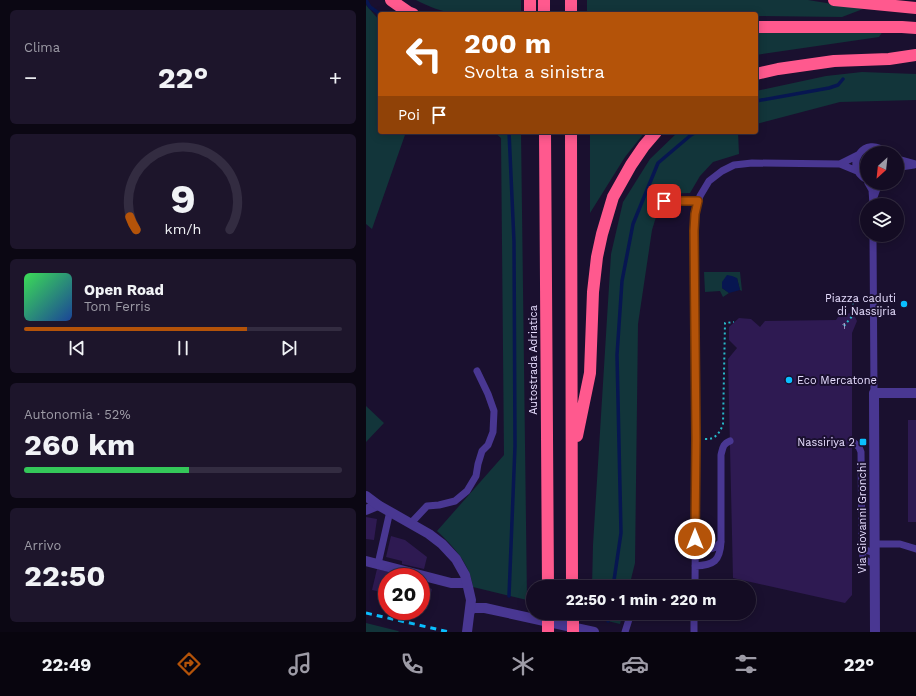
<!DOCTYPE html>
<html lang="it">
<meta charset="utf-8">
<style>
:root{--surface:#140c23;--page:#1d152b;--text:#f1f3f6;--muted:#9d9ba6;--line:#332c41;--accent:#b45309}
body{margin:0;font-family:"Work Sans",sans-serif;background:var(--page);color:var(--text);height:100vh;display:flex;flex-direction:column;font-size:15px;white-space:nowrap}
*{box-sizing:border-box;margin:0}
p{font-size:13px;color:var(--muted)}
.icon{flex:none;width:22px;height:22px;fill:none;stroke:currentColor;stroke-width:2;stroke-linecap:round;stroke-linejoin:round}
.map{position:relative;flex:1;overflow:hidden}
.sheet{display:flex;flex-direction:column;gap:10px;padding:10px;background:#0b0713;width:366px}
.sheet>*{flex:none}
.banner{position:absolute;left:12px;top:12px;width:380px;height:122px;border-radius:4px;box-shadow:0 2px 10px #0003,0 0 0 1px var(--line);background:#b45309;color:#fff;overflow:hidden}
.needle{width:26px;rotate:207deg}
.tools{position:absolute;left:494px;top:146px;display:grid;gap:8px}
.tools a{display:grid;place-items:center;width:44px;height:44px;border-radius:50%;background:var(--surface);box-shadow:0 2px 10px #0003,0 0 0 1px var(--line);font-size:20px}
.speed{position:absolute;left:12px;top:568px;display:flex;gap:8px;font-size:20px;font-weight:700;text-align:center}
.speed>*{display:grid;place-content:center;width:52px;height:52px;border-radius:50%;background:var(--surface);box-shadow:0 2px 10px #0003,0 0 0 1px var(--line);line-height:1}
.speed .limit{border:6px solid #d22;background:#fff;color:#111}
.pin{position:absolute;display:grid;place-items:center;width:34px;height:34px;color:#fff;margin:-17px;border-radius:8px;box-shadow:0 2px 6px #0006}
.me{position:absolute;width:44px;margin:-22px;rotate:0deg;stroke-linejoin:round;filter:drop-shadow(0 0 3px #0008)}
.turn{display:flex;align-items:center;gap:14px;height:84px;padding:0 20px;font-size:18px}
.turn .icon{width:52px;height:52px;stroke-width:2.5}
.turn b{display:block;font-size:28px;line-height:34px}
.then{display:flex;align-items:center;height:38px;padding:0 20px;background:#0003;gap:8px;font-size:15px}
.big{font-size:30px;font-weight:700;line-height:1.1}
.sheet .tile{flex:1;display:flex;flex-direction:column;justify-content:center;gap:6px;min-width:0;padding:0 14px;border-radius:6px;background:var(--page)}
.sheet .dial{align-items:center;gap:0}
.dial svg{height:104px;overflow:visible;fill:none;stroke:var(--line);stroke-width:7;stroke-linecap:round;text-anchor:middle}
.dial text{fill:var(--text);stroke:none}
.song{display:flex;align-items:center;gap:12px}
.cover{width:48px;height:48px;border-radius:6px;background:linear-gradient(135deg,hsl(130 70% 55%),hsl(220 70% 35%))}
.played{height:4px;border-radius:2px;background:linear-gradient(90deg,var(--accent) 70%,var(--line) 70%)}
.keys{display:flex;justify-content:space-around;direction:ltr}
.heat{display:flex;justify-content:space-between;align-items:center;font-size:22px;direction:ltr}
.charge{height:6px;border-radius:3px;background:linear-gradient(90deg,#34c759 52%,var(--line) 0)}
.trip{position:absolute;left:160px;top:580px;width:230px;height:40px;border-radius:20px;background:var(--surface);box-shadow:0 2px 10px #0003,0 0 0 1px var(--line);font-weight:700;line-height:40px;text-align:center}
.tab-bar{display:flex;height:64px;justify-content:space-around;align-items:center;background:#08050e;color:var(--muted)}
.tab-bar .icon{width:28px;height:28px}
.tab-bar .selected{color:var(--accent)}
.tab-bar b{font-size:18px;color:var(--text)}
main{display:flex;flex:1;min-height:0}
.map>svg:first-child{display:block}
.green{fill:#12353a}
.water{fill:#071651}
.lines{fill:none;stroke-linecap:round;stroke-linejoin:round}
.stream{stroke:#071651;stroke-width:3.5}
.building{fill:#2e1a52}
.path{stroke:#27baca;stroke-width:2;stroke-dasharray:2 3;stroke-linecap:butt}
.service{stroke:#493792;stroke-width:7}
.minor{stroke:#493792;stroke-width:10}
.tertiary{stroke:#493792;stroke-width:10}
.motorway{stroke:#ff598e;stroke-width:12}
.rail{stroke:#0abfff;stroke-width:3;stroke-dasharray:6 5;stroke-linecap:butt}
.motorway-bridge{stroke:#ff598e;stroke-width:12}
.route-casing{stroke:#753606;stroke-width:10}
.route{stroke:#b45309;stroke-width:7}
.poi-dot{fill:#0abfff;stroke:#1a102f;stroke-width:1.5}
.labels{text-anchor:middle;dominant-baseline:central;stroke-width:4;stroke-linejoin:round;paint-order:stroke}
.number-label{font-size:9px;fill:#b9add4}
.poi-label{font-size:11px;fill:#e7deff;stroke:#1a102f;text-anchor:end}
.street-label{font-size:11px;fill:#e7deff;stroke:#1a102f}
</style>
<main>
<section class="sheet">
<div class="tile"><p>Clima</p>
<div class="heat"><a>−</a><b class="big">22°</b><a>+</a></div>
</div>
<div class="tile dial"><svg viewBox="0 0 100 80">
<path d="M14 69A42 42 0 1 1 86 69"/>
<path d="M14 69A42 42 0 0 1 9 59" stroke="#b45309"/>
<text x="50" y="56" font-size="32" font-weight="700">9</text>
<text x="50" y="72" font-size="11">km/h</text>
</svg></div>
<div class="tile">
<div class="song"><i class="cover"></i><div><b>Open Road</b><p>Tom Ferris</p></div></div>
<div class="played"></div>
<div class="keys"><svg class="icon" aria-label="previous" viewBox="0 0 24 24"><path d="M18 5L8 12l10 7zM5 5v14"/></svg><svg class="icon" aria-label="pause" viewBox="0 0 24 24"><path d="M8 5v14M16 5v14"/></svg><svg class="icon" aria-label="next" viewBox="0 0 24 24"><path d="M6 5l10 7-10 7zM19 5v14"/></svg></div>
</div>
<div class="tile"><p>Autonomia · 52%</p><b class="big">260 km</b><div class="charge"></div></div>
<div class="tile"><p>Arrivo</p><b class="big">22:50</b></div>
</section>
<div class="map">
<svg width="550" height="632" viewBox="0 0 550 632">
<rect width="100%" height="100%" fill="#1a102f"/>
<path class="green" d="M50 0H155V14H92C77 12 63 7 50 0Z
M221 0H442L497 9 476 17 390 16V14H221Z
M0 5 14 21V132H40L6 229 0 224Z
M517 31 513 37 390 55V33Z
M496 72 550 74V100L474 102 390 124V91L460 76Z
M128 132H155L161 600 107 587C104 564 88 547 71 531L138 455 135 138Z
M224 132H279L259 157 224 213Z
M312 132H372L373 154 347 162 334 176 324 193 297 194 286 230 272 324 269 563 263 587H226L227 545 245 254 257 202 284 159Z
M338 272H374L376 291 374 290 371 278 356 288 363 293 357 297 354 291 339 292Z
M0 406 18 423 0 442Z
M225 613H257L254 624 225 617Z
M0 623 32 631 33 632H0Z"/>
<path class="water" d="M361 275 366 276 371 278 374 290 363 293 356 288V282Z"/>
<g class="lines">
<path class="stream" d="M0 0 4 7 14 14
M390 101 463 88 472 85 477 79
M143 132 148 242 149 446 143 596
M247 587 255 533 251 355 256 281 267 224 292 163 325 135 330 132
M242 621 243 613"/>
</g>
<path class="building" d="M484 313 489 317 491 321 486 333V595L479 603 367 578 362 359 371 348 363 340V327L373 318 385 319 394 327 399 321 470 320 472 317Z
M542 420H550V522H542Z
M0 517 11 519 8 540 0 539Z
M25 536 39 540 61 557 58 569 36 564V561L20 557Z
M11 569 31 574 30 577H21V593L6 590Z
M55 586 66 589 61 609 55 608Z"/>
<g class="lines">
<path class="path" d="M478 326 487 315V298
M339 439C349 440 354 433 357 424L359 323 368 322"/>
<path class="service" d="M531 159 550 164
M474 164 492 155
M531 169 535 167 548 165
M501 180C475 166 500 133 520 153
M502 183 506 190 507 205
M508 197 513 183
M298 201H332
M507 235 508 393
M486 441 493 447 495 452 496 546
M45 523 61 506 73 505 89 501 101 491 110 476 112 464 116 451 122 445 127 432 128 411 122 394 111 371
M508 544H534L550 549
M329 550C340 549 348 551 355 542
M508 562C503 563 501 561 497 558L496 546C499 550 503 552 508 552
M12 564 24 511
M329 566C348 565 354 561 355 542V455C357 447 357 444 364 441
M329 587 330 439 328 231 329 214 334 196 343 181 356 171 368 165 386 163 474 164 491 171
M259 632 265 613
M328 632V613"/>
<path class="minor" d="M0 510 12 505
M0 561 85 583H97
M104 610 108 608H119L228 632
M509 632 508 393H550"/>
<path class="tertiary" d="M0 496 12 505 63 534 76 544 90 559 99 575 102 587 105 600 101 632"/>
<path class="motorway" d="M25 0 42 12 47 14
M164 0V14
M178 0V14
M205 0V14
M468 0 550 8
M390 27H536L550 28
M390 74 412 69 468 61 523 59 550 55
M179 132 182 587
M205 132 206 587
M211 436 224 373 227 292 231 257 236 234 247 197 265 165 278 146 290 132"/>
<path class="rail" d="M0 613 83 632"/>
<path class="motorway-bridge" d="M182 613V632
M207 613V632"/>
</g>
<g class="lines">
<g class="route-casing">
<path id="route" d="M298 201H332L329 214 328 231 330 439 329 539"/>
</g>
<use href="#route" class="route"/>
</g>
<g class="poi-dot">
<circle cx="538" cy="304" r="4"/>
<circle cx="423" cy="380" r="4"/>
<rect x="493" y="438" width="8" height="8" rx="2"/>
</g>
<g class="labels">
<g class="number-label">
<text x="478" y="326">1</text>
</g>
<g class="poi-label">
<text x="530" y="298">Piazza caduti<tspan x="530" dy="13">di Nassijria</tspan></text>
<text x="431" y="380" text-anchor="start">Eco Mercatone</text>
<text x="489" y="442">Nassiriya 2</text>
</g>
<g class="street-label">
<text transform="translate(167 360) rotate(-90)">Autostrada Adriatica</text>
<text transform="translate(496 518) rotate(-90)">Via Giovanni Gronchi</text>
</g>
</g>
</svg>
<div class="tools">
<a><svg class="needle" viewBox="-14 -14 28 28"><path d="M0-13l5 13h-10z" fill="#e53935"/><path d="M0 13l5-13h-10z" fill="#9d9ba6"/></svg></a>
<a><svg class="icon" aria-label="layers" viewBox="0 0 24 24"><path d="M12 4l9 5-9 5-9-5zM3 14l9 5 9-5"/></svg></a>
</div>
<div class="speed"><div class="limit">20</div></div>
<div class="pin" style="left:298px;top:201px;background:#d93025"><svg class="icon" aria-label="arrive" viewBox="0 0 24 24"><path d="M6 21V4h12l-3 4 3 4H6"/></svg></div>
<svg class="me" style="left:329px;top:539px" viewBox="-20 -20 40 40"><circle r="17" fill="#b45309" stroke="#fff" stroke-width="3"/><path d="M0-11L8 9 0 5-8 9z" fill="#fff"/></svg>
<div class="trip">22:50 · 1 min · 220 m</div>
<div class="banner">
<div class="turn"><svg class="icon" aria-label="left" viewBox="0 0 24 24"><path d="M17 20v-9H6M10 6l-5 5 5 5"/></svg><div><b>200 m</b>Svolta a sinistra</div></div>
<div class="then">Poi<svg class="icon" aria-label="arrive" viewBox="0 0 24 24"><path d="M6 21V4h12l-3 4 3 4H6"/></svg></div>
</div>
</div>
</main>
<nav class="tab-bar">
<b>22:49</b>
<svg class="icon selected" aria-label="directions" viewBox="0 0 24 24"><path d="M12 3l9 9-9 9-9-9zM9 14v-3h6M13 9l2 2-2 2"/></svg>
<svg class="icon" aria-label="music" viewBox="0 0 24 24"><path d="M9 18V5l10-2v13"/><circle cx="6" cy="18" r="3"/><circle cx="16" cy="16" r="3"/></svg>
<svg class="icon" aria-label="phone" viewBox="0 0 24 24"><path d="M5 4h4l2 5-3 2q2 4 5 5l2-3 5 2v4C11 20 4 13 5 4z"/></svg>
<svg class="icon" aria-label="climate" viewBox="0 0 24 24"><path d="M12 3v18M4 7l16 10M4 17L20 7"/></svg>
<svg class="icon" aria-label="car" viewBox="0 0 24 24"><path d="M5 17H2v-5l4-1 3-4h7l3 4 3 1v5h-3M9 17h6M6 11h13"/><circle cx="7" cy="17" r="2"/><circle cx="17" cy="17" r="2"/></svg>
<svg class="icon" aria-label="filters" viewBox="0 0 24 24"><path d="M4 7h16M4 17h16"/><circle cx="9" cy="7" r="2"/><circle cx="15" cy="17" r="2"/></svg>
<b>22°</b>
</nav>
